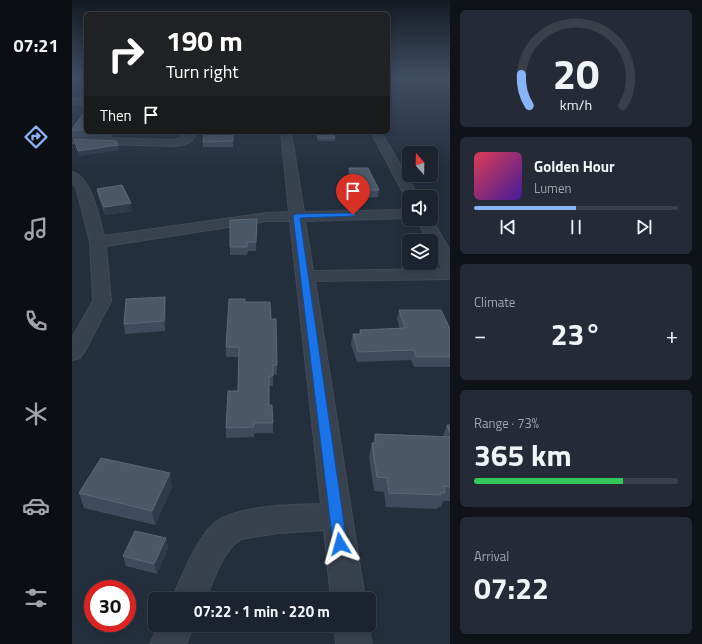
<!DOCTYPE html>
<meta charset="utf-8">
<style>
:root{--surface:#1b232e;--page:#242b36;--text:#f1f3f6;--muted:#a0a4aa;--line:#39404a;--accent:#8ab4f8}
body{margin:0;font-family:"Titillium Web",sans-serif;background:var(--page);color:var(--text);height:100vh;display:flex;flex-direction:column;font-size:15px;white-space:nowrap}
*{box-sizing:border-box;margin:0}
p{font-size:13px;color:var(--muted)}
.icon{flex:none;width:22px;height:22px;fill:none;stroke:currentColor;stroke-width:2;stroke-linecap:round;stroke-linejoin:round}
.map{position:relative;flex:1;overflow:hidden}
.panel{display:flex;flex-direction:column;gap:10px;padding:10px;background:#0f1319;width:252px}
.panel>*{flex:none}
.guide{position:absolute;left:12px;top:12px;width:306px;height:122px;border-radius:6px;box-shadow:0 2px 10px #0003,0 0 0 1px var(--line);background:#202124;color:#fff;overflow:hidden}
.needle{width:26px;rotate:340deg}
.buttons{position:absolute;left:330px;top:146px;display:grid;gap:8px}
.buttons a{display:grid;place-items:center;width:36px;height:36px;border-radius:6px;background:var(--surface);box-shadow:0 2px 10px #0003,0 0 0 1px var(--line);font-size:20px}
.speed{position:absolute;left:12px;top:580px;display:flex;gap:8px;font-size:20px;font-weight:700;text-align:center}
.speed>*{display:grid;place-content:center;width:52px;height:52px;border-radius:50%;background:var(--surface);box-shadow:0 2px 10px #0003,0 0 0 1px var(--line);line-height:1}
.speed .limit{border:6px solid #d22;background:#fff;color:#111}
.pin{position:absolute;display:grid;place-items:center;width:34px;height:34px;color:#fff;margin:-41px -17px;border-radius:50% 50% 50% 0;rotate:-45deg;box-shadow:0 0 4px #0007}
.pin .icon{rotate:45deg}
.me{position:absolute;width:44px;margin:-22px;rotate:352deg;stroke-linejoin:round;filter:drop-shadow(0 0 3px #0008)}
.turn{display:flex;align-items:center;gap:14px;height:84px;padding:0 16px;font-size:18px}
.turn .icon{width:52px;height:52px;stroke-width:2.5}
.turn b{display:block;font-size:28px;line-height:34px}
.then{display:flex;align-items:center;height:38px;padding:0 16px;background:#0003;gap:8px;font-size:15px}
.big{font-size:30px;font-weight:700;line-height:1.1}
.panel .widget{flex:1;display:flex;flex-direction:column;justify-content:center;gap:6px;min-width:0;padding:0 14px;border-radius:6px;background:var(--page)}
.panel .dial{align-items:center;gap:0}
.dial svg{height:104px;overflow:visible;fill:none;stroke:var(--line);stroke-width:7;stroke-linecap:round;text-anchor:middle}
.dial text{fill:var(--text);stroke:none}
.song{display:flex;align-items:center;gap:12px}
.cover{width:48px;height:48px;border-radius:6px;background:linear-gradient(135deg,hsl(350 70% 55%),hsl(260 70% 35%))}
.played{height:4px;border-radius:2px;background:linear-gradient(90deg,var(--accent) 50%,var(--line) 50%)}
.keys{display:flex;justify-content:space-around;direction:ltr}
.heat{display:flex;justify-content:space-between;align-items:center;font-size:22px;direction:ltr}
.charge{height:6px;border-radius:3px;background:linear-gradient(90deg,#34c759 73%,var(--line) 0)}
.trip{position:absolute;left:76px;top:592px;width:228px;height:40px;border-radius:6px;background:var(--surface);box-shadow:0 2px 10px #0003,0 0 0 1px var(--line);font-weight:700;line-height:40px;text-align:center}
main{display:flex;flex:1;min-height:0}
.tabs{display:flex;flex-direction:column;width:72px;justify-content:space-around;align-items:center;background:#0b0e12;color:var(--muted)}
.tabs .icon{width:28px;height:28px}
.tabs .current{color:var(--accent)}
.tabs b{font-size:18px;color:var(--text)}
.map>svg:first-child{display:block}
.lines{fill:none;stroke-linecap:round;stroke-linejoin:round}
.street-casing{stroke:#414a57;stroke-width:2}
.street{fill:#38414e;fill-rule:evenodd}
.wall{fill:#3f4b5c}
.shaded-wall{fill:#2f3b4b}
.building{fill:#4b5868;stroke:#5c6777}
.route{fill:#1a73e8;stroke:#114b97}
</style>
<main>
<nav class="tabs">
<b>07:21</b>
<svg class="icon current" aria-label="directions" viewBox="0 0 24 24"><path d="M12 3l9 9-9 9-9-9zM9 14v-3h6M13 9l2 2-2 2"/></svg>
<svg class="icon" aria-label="music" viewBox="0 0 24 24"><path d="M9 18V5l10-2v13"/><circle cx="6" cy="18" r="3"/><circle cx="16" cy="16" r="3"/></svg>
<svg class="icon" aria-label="phone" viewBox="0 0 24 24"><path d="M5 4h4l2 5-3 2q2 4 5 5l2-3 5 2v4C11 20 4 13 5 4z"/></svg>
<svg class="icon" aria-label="climate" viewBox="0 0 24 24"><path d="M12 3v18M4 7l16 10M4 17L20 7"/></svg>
<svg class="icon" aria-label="car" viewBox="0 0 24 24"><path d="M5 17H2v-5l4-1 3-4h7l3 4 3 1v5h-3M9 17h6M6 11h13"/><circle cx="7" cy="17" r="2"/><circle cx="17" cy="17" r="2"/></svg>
<svg class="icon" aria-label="filters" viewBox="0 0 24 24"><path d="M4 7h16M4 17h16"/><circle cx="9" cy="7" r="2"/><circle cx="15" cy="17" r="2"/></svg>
</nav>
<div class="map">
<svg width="378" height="644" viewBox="0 0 378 644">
<rect width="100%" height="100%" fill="#242f3e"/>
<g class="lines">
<g class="street-casing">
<path id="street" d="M4 77H14V79H8Z
M0 98 14 99V105L0 104Z
M115 132H125C121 144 112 145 101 146L0 143V137L101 140 109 138Z
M209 132H219L232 212 337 210V218L233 221 241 271 371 269 359 246V241H356L344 219 359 218 378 251V279L243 281 293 599H259L252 530 206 533 169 539C150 551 142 579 134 599H100C109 578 126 535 144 522 167 505 221 505 249 504L218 221H195L34 246 39 301 14 349 8 358 0 360V338L21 301 18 242 4 187 0 183V172C20 177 27 218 32 236L195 213 217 212Z
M299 132H309L347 197H337V200H335Z
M87 625H122L114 644H78Z
M262 625H296L300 644H264Z"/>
</g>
<use href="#street" class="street"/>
</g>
<path class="wall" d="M353 77H378V87H377Z
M14 110V132H40V137L0 136V129Z
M161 132V147H131V142Z
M244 132H261L263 138V141H246Z
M2 139 46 145 47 150 7 156Z
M277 168 307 190 306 197 285 198 276 175Z
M25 189 60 211 33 215 26 196Z
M185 219 184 251H176L175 255H158V247Z
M93 297 94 306 93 331 53 334 52 324Z
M173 302 199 319 205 365V375L201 374V386H197V405L201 423V433H182V437L154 438V428L166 391 167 357H154V347Z
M327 310 378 329V367H342L339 360 285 362 279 344 281 334H287L288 330 328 329 325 319Z
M375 425H378V501H371L369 507H366L365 509 314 507 312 492 302 491 297 457 300 443H301L303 434 371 436Z
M100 487 83 525 12 508 7 493Z
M94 538 96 548 85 574 54 566 51 556Z"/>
<path class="shaded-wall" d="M46 145 47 150 7 156 6 151Z
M59 203 60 211 33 215 32 207Z
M93 297 94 306 93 331 92 321Z
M98 473 100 487 83 525 80 511Z
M94 538 96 548 85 574 82 564Z"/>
<path class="building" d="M365 77H378V82Z
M14 110V130H0V129Z
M132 132H161V141L131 142Z
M245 132H261L263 138H246Z
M2 139 44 141 46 145 6 151Z
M277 168H296L307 190H286Z
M50 185 59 203 32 207 25 189Z
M185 219 184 242H175V247H158V220Z
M93 297 92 321 52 324 54 299Z
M157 299H173V302H198L199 319H204L205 365H201V376H197V405H200L201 423H182V427L154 428 156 391H166L167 347H154Z
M327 310H369L378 329V357H344L342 350 286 352 281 334H289L288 330 333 328Z
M375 425H378V433Z
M303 434 378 437V487L372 486 373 493 369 492V495L317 493 315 478 305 477 300 443H304Z
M29 458 98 473 80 511 7 493Z
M63 531 94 538 82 564 51 556Z"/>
<linearGradient id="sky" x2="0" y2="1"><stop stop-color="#141a22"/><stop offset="0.46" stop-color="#3f4d63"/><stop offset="1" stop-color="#3f4d63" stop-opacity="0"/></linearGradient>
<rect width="378" height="167" fill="url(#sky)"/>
<path class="route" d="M281 213H283V216L228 218 275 544 273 549 268 550 263 549 261 544 221 216 224 214Z"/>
</svg>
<div class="buttons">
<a><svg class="needle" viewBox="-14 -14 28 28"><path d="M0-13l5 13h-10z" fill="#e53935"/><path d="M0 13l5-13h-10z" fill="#a0a4aa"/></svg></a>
<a><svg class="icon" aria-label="sound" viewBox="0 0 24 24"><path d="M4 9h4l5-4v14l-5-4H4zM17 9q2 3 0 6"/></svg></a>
<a><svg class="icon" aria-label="layers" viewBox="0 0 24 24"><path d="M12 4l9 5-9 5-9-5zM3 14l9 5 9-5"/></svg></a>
</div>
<div class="speed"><div class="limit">30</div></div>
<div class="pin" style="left:281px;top:215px;background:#d93025"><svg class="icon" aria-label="arrive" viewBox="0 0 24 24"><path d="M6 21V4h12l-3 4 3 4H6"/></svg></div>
<svg class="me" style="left:268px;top:544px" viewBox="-20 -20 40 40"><path d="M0-17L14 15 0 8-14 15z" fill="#1a73e8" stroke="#fff" stroke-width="4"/></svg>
<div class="trip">07:22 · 1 min · 220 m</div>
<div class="guide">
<div class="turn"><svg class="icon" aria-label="right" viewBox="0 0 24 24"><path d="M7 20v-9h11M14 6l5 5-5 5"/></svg><div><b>190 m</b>Turn right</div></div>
<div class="then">Then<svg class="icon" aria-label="arrive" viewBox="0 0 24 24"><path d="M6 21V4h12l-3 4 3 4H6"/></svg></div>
</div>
</div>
<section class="panel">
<div class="widget dial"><svg viewBox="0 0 100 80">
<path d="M14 69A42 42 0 1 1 86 69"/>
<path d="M14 69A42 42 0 0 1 8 45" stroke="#8ab4f8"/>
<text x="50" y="56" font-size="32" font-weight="700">20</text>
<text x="50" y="72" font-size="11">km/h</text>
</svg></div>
<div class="widget">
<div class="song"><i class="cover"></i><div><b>Golden Hour</b><p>Lumen</p></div></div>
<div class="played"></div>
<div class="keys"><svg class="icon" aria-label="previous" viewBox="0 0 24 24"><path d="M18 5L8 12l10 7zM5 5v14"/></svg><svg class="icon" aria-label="pause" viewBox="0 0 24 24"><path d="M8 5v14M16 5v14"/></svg><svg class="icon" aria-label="next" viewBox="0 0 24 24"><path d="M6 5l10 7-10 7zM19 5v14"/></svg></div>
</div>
<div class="widget"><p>Climate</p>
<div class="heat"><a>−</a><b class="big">23°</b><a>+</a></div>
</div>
<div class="widget"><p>Range · 73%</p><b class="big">365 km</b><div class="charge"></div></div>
<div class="widget"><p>Arrival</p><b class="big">07:22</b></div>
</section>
</main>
